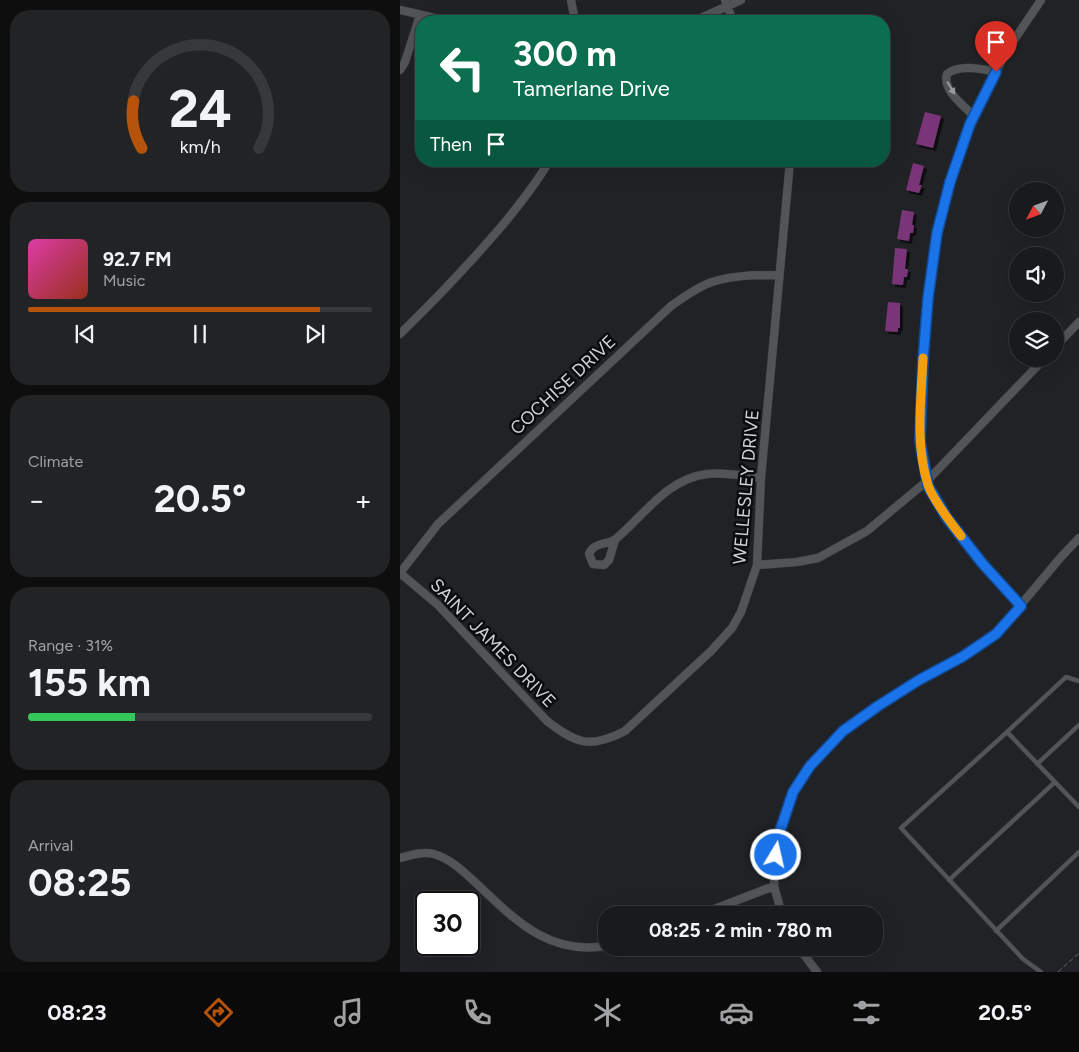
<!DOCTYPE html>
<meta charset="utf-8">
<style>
:root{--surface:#191a1c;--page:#222325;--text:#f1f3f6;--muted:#9fa1a3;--line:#37383b;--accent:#b45309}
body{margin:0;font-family:Figtree,sans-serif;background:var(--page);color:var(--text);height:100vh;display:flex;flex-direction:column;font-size:19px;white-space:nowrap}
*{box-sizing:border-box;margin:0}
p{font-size:16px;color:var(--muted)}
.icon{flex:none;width:28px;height:28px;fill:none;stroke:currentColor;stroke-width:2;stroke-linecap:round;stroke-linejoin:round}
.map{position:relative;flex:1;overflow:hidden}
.panel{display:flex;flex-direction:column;gap:10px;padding:10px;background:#0e0e0f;width:400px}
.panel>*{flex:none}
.banner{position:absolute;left:15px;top:15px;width:475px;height:152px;border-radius:20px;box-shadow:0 5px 20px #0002,0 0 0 1px var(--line);background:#0b6e4f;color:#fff;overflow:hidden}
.needle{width:32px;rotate:229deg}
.fabs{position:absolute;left:609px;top:182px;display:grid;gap:10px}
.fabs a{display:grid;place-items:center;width:55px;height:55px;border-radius:50%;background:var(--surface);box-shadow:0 5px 20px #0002,0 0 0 1px var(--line);font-size:25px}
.speed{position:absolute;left:15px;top:891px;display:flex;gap:10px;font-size:25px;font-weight:700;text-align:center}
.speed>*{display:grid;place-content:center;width:65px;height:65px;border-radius:50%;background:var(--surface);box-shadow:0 5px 20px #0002,0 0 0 1px var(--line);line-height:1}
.speed .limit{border:2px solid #111;border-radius:8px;background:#fff;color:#111}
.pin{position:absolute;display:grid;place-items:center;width:42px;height:42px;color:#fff;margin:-51px -21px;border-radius:50% 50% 50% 0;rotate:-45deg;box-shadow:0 0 5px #0007}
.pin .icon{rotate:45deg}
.me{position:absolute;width:55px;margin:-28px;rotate:9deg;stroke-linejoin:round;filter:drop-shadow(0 0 4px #0008)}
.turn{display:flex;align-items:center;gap:18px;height:105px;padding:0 15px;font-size:22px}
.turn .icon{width:65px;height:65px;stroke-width:2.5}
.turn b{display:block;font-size:35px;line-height:42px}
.then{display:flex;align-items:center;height:48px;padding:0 15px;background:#0003;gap:10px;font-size:19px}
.big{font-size:38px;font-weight:700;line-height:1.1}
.panel .widget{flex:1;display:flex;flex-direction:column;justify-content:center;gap:8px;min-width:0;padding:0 18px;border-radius:20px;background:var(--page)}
.panel .dial{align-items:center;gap:0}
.dial svg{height:130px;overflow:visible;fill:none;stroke:var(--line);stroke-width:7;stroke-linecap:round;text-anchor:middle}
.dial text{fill:var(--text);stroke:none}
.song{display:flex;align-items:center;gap:15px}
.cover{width:60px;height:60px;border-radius:8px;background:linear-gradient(135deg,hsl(320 70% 55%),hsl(10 70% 35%))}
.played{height:5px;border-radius:2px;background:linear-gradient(90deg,var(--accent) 85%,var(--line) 85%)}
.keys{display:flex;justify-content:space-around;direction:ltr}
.heat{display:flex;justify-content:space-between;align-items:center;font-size:28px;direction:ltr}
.charge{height:8px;border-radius:4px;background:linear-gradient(90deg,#34c759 31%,var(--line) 0)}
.trip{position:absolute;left:198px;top:906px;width:285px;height:50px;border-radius:20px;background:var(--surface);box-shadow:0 5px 20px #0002,0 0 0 1px var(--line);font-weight:700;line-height:50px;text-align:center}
.tab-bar{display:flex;height:80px;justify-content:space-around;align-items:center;background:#0a0a0b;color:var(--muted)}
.tab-bar .icon{width:35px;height:35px}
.tab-bar .selected{color:var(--accent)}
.tab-bar b{font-size:22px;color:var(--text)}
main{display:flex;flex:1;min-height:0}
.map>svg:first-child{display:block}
.building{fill:#793577;filter:url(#shadow)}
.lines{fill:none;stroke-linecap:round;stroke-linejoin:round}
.lane-casing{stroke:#3b3c3e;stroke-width:5}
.street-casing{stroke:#3b3c3e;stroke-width:9}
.path{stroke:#656669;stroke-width:1;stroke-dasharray:5 2.5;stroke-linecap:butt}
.lane{stroke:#525457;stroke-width:4}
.street{stroke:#525457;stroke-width:8}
.oneway{fill:#98999c}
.route-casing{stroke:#114b97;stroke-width:12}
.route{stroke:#1a73e8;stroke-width:9}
.slow{stroke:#f59e0b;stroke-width:9}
.labels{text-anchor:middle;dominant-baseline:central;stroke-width:5;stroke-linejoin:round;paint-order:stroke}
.street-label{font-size:18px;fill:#d1d2d4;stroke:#0b0c0d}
</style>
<main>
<section class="panel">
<div class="widget dial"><svg viewBox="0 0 100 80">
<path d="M14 69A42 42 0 1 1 86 69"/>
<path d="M14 69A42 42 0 0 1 9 40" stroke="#b45309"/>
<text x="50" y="56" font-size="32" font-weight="700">24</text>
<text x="50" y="72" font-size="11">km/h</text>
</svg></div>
<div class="widget">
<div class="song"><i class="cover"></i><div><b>92.7 FM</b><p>Music</p></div></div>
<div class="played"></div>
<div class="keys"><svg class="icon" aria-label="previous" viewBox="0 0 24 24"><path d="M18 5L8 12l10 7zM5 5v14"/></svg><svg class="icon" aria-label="pause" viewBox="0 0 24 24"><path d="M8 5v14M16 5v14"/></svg><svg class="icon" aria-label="next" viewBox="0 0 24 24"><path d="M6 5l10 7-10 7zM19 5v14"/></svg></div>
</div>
<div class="widget"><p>Climate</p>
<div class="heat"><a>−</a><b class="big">20.5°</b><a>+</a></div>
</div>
<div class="widget"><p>Range · 31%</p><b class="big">155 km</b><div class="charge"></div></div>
<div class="widget"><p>Arrival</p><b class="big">08:25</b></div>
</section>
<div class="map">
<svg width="679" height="972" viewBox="0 0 679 972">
<defs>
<filter id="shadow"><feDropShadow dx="3" dy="3" stdDeviation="0" flood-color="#0009"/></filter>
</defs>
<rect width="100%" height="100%" fill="#212226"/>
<path class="building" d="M525 112 541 116 533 148 516 144Z
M513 163 524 166 519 185H522L519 193 506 190Z
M502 210 514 212 512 225H514L513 233H510L509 241 497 239Z
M495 248 507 249 505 269H508L507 277H504L503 285 492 284Z
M488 302 500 303V328H498V332L485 331Z"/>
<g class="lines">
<g class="lane-casing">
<path id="lane" d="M607 732 666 677 679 681
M637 764 679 725
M549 880 655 782
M596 931 679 852
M641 972 623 959 501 828 607 732 679 807"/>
</g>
<g class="street-casing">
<path id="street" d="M171 0 175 21
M325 0 333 21
M0 10 48 21
M294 21 341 0
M0 70 5 62 20 15
M574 116C564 106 542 90 547 74 559 64 582 69 596 72
M379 275C357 275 333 275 312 282 297 287 284 297 271 306L38 524 0 573 38 605 147 721C177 744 190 749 225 731L311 651 332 628 341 612 357 565 361 478 390 161
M0 334C37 298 73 260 106 221 121 202 137 183 149 161
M655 347 679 322
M215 540 209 560 204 565 193 564 189 554C194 541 208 546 217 538 245 514 267 479 307 474 325 472 343 476 361 478
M357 565 397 562 418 558 467 531 527 481 644 359
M621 606 583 563 547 518 528 486 520 441 523 360 528 296 537 233 551 182 570 124 606 52 641 0
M0 858C11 855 22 851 34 854 51 859 64 872 77 884 116 921 149 955 206 946
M299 915 374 886
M382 915 374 886 377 840 393 791 410 766 443 731 478 706 519 680 562 657 597 633 661 557 679 538
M399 948 417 972"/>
</g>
<path class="path" d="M658 972 679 953"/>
<use href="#lane" class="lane"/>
<use href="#street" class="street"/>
</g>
<defs><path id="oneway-solid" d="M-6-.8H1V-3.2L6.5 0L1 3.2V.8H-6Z" transform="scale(1.25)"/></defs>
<use class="oneway" href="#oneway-solid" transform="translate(551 88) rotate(59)"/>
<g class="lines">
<g class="route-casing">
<path id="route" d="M376 855 377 840 393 792 410 766 443 731 478 706 519 680 562 657 596 634 621 606 582 563 547 518 528 486 520 441 523 360 528 298 537 233 550 182 570 124 596 72"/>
</g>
<use href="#route" class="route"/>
<path class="slow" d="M523 358C521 400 515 444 528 485 533 500 551 523 561 536"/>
</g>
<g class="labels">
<g class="street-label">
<text transform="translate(163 385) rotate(-43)">COCHISE DRIVE</text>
<text transform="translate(346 487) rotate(-85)">WELLESLEY DRIVE</text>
<text transform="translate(93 643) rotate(46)">SAINT JAMES DRIVE</text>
</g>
</g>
</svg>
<div class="fabs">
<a><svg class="needle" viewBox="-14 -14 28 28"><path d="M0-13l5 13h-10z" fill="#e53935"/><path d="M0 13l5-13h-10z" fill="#9fa1a3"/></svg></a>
<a><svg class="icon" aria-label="sound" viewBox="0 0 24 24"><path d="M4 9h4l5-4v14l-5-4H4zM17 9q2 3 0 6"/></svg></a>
<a><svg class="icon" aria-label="layers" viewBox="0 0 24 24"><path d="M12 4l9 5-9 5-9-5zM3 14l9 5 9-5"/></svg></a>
</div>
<div class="speed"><div class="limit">30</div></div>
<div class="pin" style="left:596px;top:72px;background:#d93025"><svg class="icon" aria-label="arrive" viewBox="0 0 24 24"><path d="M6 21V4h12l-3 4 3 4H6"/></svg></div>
<svg class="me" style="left:376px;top:855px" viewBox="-20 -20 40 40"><circle r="17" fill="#1a73e8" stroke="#fff" stroke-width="3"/><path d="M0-11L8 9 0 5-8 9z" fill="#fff"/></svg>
<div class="trip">08:25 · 2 min · 780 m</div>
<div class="banner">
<div class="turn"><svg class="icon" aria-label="left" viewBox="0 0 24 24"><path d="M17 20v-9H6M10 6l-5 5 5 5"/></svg><div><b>300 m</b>Tamerlane Drive</div></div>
<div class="then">Then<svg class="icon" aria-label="arrive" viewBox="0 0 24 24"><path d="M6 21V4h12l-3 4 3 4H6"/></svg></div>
</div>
</div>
</main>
<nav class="tab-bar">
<b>08:23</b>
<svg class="icon selected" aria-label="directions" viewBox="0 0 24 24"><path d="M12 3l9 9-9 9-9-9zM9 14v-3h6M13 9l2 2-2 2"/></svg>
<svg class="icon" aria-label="music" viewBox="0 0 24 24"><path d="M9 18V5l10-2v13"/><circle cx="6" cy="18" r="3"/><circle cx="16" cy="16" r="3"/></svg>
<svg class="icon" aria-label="phone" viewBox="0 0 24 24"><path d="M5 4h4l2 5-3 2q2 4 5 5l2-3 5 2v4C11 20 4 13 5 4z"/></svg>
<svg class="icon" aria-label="climate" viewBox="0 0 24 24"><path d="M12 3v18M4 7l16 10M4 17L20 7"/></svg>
<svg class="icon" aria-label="car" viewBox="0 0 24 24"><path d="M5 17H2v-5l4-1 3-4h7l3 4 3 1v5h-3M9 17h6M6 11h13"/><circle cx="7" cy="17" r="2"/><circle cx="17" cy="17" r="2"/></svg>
<svg class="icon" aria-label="filters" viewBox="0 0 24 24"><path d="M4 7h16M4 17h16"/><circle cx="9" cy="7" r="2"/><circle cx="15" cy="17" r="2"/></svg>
<b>20.5°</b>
</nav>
